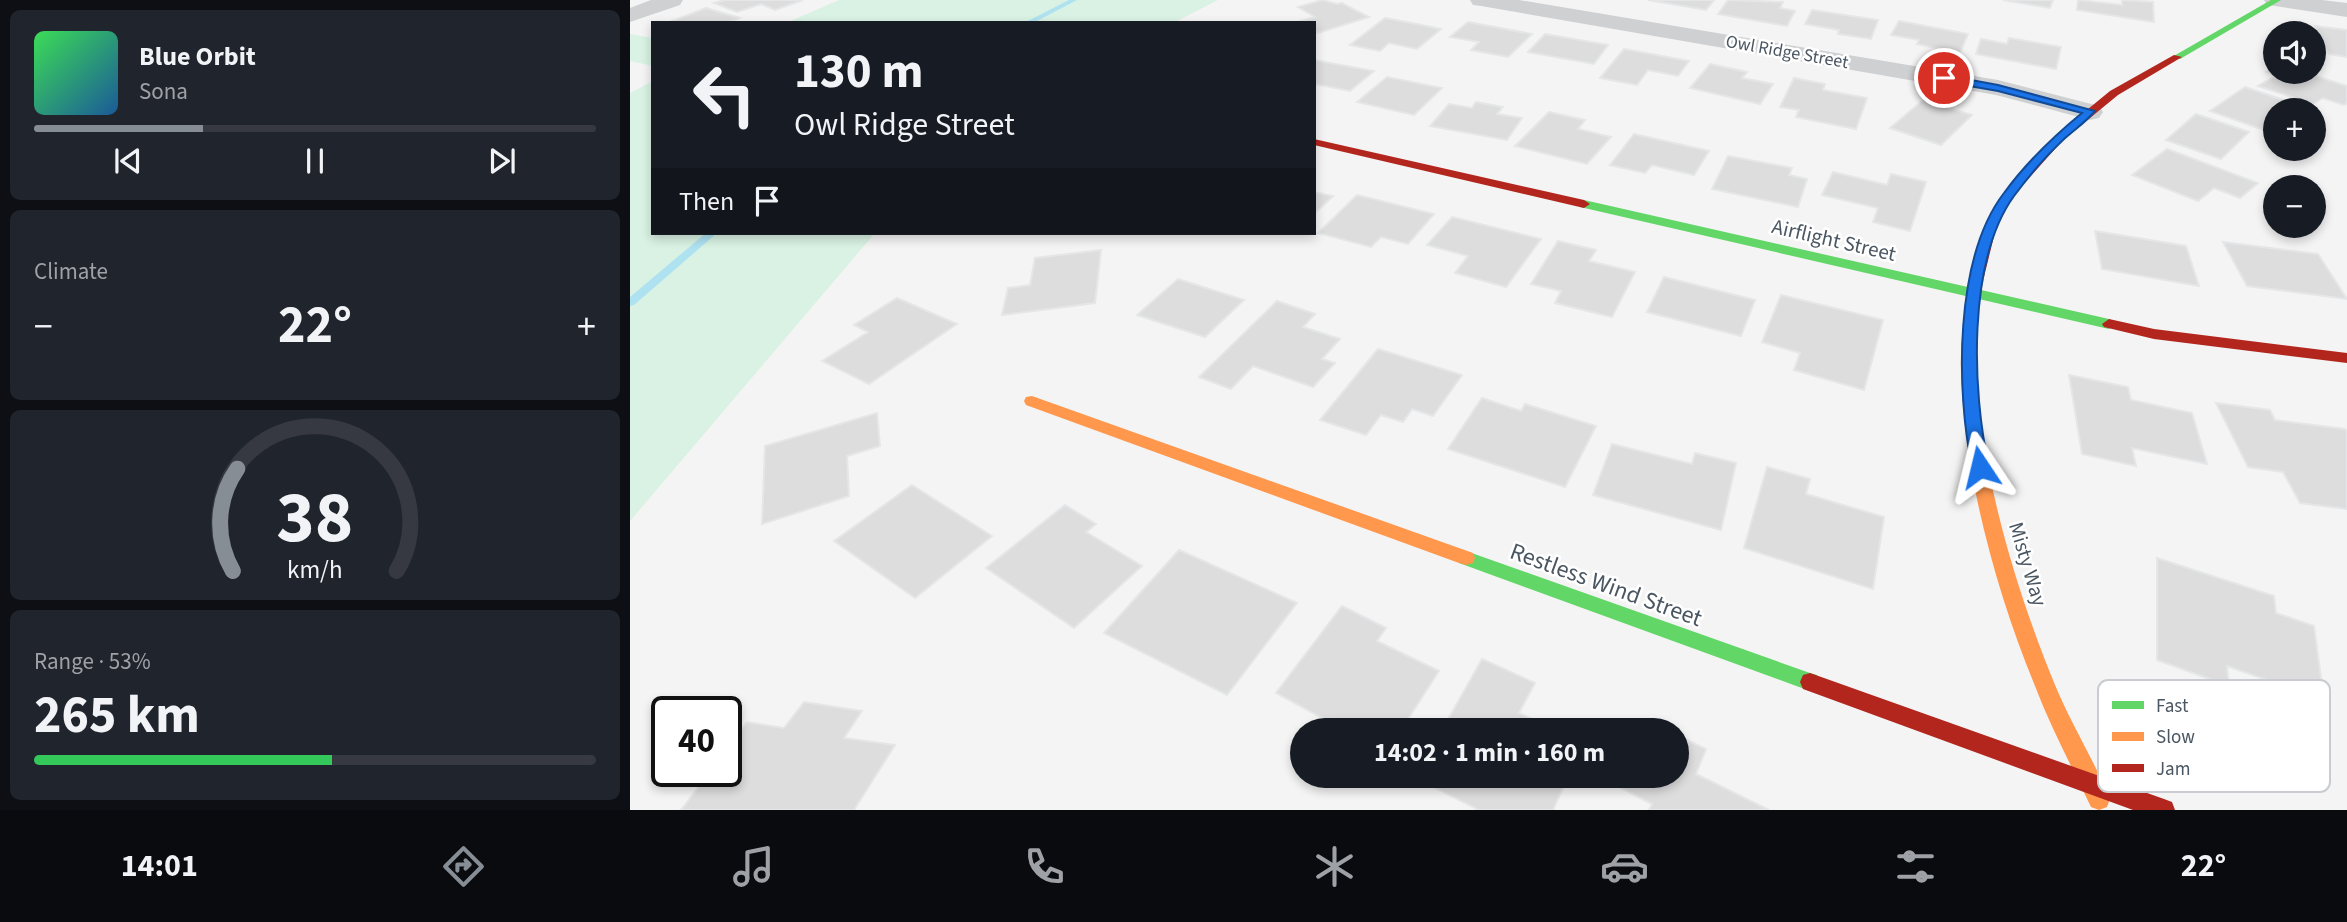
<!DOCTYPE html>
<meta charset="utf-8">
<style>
:root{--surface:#171b24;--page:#20242c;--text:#f1f3f6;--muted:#9ea1a6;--line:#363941;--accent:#868d94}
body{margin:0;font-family:"Source Sans 3",sans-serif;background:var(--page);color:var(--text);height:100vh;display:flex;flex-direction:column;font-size:26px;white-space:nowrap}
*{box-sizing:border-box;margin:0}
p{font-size:23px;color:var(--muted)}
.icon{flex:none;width:38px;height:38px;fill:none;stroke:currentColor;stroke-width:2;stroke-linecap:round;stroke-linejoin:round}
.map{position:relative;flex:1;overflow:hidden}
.drawer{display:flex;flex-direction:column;gap:10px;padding:10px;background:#0d0f14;width:630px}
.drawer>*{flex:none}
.hud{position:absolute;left:21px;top:21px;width:665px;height:214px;border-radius:0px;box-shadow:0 4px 10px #0003;background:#171b24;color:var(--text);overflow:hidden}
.fabs{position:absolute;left:1633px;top:21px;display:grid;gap:14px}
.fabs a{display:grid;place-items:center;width:63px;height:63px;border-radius:50%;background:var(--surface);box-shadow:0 4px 10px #0003;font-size:35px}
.speed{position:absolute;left:21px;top:696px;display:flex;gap:14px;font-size:35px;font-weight:700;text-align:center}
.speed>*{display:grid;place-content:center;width:91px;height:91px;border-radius:50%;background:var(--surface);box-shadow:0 4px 10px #0003;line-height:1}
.speed .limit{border:4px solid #111;border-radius:10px;background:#fff;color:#111}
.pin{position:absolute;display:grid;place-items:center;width:60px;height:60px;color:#fff;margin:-30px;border:4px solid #fff;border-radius:50%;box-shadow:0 2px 7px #0007}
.me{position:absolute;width:77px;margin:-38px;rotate:350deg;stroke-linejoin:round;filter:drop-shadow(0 0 5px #0008)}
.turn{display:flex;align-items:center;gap:24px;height:147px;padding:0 28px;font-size:32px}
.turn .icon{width:91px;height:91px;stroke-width:2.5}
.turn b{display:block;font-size:49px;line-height:60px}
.then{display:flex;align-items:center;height:66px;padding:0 28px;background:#0003;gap:14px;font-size:26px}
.big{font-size:52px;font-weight:700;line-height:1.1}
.drawer .widget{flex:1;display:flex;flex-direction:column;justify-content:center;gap:10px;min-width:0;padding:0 24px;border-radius:10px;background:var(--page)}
.drawer .dial{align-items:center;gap:0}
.dial svg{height:182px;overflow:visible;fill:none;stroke:var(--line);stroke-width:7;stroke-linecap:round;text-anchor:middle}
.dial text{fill:var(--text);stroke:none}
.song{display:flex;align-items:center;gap:21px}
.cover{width:84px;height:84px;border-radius:10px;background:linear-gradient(135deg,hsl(130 70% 55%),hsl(210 70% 35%))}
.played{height:7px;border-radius:4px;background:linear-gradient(90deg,var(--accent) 30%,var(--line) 30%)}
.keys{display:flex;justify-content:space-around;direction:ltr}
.heat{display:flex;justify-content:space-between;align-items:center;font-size:38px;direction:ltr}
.charge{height:10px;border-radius:5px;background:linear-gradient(90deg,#34c759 53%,var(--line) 0)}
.trip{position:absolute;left:660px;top:718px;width:399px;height:70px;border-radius:35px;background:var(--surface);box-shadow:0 4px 10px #0003;font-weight:700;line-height:70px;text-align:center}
.tabs{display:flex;height:112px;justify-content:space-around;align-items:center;background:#090b0e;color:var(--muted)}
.tabs .icon{width:49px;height:49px}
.tabs .selected{color:var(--accent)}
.tabs b{font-size:32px;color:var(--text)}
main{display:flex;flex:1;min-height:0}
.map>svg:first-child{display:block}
.green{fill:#d9f2e3}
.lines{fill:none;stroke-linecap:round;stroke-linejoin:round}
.stream{fill:#aee2f0;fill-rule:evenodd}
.building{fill:#ddddde;stroke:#e5e6e7;stroke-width:2}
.street{fill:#ced0d2;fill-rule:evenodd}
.fast{fill:#63d668;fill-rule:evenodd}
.slow{fill:#ff974d;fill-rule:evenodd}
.jam{fill:#b3261e;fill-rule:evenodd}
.route{fill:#1a73e8;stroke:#114b97;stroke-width:2}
.labels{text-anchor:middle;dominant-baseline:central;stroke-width:5;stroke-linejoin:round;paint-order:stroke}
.far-street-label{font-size:18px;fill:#4a5661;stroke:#fff}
.street-label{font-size:21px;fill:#4a5661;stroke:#fff}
.near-street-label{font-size:24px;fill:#4a5661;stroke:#fff}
.key{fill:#fff;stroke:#c9ccd0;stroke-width:2}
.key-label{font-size:19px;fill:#4a5661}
</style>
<main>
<section class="drawer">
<div class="widget">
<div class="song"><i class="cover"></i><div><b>Blue Orbit</b><p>Sona</p></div></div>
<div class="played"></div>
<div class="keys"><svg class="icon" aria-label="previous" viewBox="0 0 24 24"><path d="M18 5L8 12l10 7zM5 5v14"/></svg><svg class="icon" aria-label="pause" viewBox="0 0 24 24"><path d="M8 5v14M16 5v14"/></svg><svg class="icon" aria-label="next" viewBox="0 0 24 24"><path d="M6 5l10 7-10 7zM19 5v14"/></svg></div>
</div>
<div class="widget"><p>Climate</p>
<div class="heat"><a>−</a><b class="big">22°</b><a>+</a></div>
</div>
<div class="widget dial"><svg viewBox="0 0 100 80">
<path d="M14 69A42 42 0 1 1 86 69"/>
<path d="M14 69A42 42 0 0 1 16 24" stroke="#868d94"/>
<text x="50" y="56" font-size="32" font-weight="700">38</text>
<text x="50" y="72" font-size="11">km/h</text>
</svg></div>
<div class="widget"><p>Range · 53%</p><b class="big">265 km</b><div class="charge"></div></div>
</section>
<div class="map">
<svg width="1717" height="810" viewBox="0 0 1717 810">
<rect width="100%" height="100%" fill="#f4f4f4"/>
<path class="green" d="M209 0H588L543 23H156Z
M0 34 23 38V66L0 61Z
M23 81V233H245L0 521V93Z"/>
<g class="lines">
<path class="stream" d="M439 0H447L403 23H394Z
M76 233H87L4 305 0 306V297Z"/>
</g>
<path class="building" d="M95 0H173L145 10 131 4 107 12 84 3Z
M692 0 707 4 712 3 739 17 688 33 684 31V23L668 22 685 17 668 7Z
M1018 0H1084L1076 10Z
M1098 0 1153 2 1150 8 1165 11 1157 26 1088 14Z
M1373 0H1423L1420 8Z
M1448 0 1492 5V0L1523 2 1524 22 1447 10Z
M76 8 110 18 97 23H37Z
M1182 10 1248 20 1241 39 1208 34 1209 30 1175 24Z
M755 18 782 23 811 29 787 49 759 43 750 51 720 45Z
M1269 21 1338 34 1330 53 1287 44 1289 40 1261 35Z
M838 22 902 34 878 57 841 50 849 42 820 37Z
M1685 26 1717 30V57L1699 54Z
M915 34 978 45 964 64 898 52Z
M1379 38 1431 47 1426 69 1346 54 1351 39 1377 44Z
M994 49 1059 61 1048 76 1018 70 1007 85 970 78Z
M684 60 744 71 720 91 684 84Z
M1080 64 1117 72 1112 78 1143 84 1130 104 1060 88Z
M1645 67V72H1674L1717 86V103L1714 105 1693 98 1683 104 1628 86 1645 76 1636 72Z
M757 77 812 88 784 115 727 102Z
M1164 78 1195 84 1193 90 1237 98 1226 129 1166 117 1169 110 1150 107Z
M1615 87 1668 105 1661 110H1645V134L1580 111Z
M1293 100 1342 115 1311 145 1260 128Z
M846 102 873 107 867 114 892 118 877 140 800 126 819 104 842 108Z
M919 112 955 120 948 129 981 137 957 164 885 146Z
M1566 114 1619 132 1591 159 1536 140Z
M1004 134 1079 151 1064 175 1022 165 1015 173 980 165Z
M1537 149 1628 183 1610 198 1584 188 1568 201 1502 175Z
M1098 156 1162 168 1159 175 1177 179 1168 207 1082 189Z
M1203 172 1257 185 1261 174 1296 182 1280 231 1243 222 1248 208 1192 195Z
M684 192 703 196 684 214Z
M727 195 804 214 778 244 751 237 741 247 688 233Z
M822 217 911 239 876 287 825 273 838 256 797 245Z
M1465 231 1556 246 1569 286 1472 269Z
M928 241 966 250 959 261 1005 272 982 317 925 303 931 291 901 284Z
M1593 242 1688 254 1717 299 1617 286Z
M471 250 465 303 372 315 378 288 400 285 405 258Z
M1034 277 1125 300 1111 336 1017 312Z
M548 279 614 300 575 337 507 315Z
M1151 295 1253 320 1234 390 1164 370 1170 353 1132 342Z
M267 298 327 324 239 384 192 361 238 332 224 325Z
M647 301 685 314 673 327 710 339 692 359 705 363 683 387 623 366 601 389 569 377Z
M748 349 832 375 803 416 782 409 773 422 751 415 736 435 690 420Z
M1439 375 1498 387 1501 400 1562 413 1577 464 1502 448 1506 466 1452 454Z
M852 398 891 411 895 404 966 426 935 487 818 449Z
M1586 403 1640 410 1645 420 1715 429 1717 432V509L1670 503 1653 472 1618 467Z
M247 413 250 446 217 456 219 496 132 524 135 446Z
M982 444 1062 464 1065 453 1106 463 1091 530 963 495Z
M1137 467 1180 479 1176 494 1254 517 1243 589 1114 548Z
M282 485 362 536 285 598 204 541Z
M435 505 466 524 456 532 512 566 444 628 356 568Z
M549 550 667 603 597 695 474 633Z
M1527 558 1644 596 1646 613 1684 626 1694 700 1597 666 1599 686 1527 660Z
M712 606 756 628 747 641 809 671 771 730H714L646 693Z
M852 659 905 683 889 713 927 730H812Z
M174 702 232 711 214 738 265 745 224 810H51L80 772H96V750L117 722 154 728Z
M1046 735 1076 749 1066 774 1139 810H1019L1022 804 991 788 997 775H1046Z
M786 775H939L923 810H849L785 778Z"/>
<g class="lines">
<path class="street" d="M21 0H53L50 5 0 22V8Z
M840 0H889L1368 80 1469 106 1473 112 1469 118 1460 120 1366 95 851 6 843 5Z
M1634 0H1692L1717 3V17L1645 6 1637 5Z"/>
<path class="fast" d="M1641 0H1651L1550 59 1542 57Z
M954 200 1479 319 1486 324 1479 329 950 207 948 204Z
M836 551 1180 673 1187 675 1190 682 1187 689 1180 691 829 563 827 558 829 553Z"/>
<path class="slow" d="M1347 273 1354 277C1351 293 1347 308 1347 324 1340 439 1381 578 1425 685 1441 724 1464 760 1480 799L1477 807 1469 810 1461 807C1442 767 1421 728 1405 686 1366 591 1334 475 1331 372 1330 340 1335 309 1340 277Z
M402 396 843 553 845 558 843 563 836 565 829 563 396 405 394 401 396 397Z"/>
<path class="jam" d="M1544 55 1552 57 1488 95 1432 141 1383 196 1366 228 1354 277 1347 281 1342 280 1340 277 1354 228 1372 195 1424 137 1480 91Z
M684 139 954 200 960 204 954 208 684 145Z
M1479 319 1524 329 1717 353V363L1524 339 1474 327 1472 324Z
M1180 673 1534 799 1542 802 1545 810H1503L1173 689 1170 682 1173 675Z"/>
</g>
<path class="route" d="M1314 75 1368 85 1465 111C1456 122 1444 130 1433 140 1416 156 1398 177 1384 196 1337 261 1342 392 1359 467L1350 474 1342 467C1326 390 1324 258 1374 193 1396 163 1424 136 1452 113L1368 91 1310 81V76Z"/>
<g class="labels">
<g class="far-street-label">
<text transform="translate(1157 52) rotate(10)">Owl Ridge Street</text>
</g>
<g class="street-label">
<text transform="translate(1204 240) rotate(13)">Airflight Street</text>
<text transform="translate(1398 564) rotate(73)">Misty Way</text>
</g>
<g class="near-street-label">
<text transform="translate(976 585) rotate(20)">Restless Wind Street</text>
</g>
</g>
<rect x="1468" y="680" width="232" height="112" rx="10" class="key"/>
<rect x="1482" y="701" width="32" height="8" fill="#63d668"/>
<rect x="1482" y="732" width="32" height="9" fill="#ff974d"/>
<rect x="1482" y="764" width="32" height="8" fill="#b3261e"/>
<g class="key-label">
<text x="1526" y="712">Fast</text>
<text x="1526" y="743">Slow</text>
<text x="1526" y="775">Jam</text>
</g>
</svg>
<div class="fabs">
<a><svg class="icon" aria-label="sound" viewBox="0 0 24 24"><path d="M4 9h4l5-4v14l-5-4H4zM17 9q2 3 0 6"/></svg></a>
<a>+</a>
<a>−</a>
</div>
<div class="speed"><div class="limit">40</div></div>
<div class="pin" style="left:1314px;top:78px;background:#d93025"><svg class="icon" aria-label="arrive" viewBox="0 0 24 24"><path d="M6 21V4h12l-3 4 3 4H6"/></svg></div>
<svg class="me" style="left:1350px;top:467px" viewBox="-20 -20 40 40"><path d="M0-17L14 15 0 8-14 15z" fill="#1a73e8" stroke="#fff" stroke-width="4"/></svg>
<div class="trip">14:02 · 1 min · 160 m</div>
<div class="hud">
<div class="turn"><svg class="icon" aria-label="left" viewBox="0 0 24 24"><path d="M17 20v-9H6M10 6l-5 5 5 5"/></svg><div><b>130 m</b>Owl Ridge Street</div></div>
<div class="then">Then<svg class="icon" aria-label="arrive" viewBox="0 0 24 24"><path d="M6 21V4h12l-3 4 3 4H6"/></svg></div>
</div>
</div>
</main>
<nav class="tabs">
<b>14:01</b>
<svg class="icon selected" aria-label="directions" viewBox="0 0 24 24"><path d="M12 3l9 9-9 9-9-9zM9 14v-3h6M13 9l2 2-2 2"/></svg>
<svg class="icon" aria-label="music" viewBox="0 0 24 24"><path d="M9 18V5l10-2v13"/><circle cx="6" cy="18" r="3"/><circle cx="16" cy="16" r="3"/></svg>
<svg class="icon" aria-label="phone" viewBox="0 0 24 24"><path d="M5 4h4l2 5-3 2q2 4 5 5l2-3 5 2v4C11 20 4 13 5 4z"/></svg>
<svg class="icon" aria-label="climate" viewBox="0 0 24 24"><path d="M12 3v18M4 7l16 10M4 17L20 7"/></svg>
<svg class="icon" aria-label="car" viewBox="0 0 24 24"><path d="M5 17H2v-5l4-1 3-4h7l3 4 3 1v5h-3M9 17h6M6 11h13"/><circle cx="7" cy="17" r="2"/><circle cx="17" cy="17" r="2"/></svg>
<svg class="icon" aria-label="filters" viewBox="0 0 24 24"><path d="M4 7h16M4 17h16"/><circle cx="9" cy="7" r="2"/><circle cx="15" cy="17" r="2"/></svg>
<b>22°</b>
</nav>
